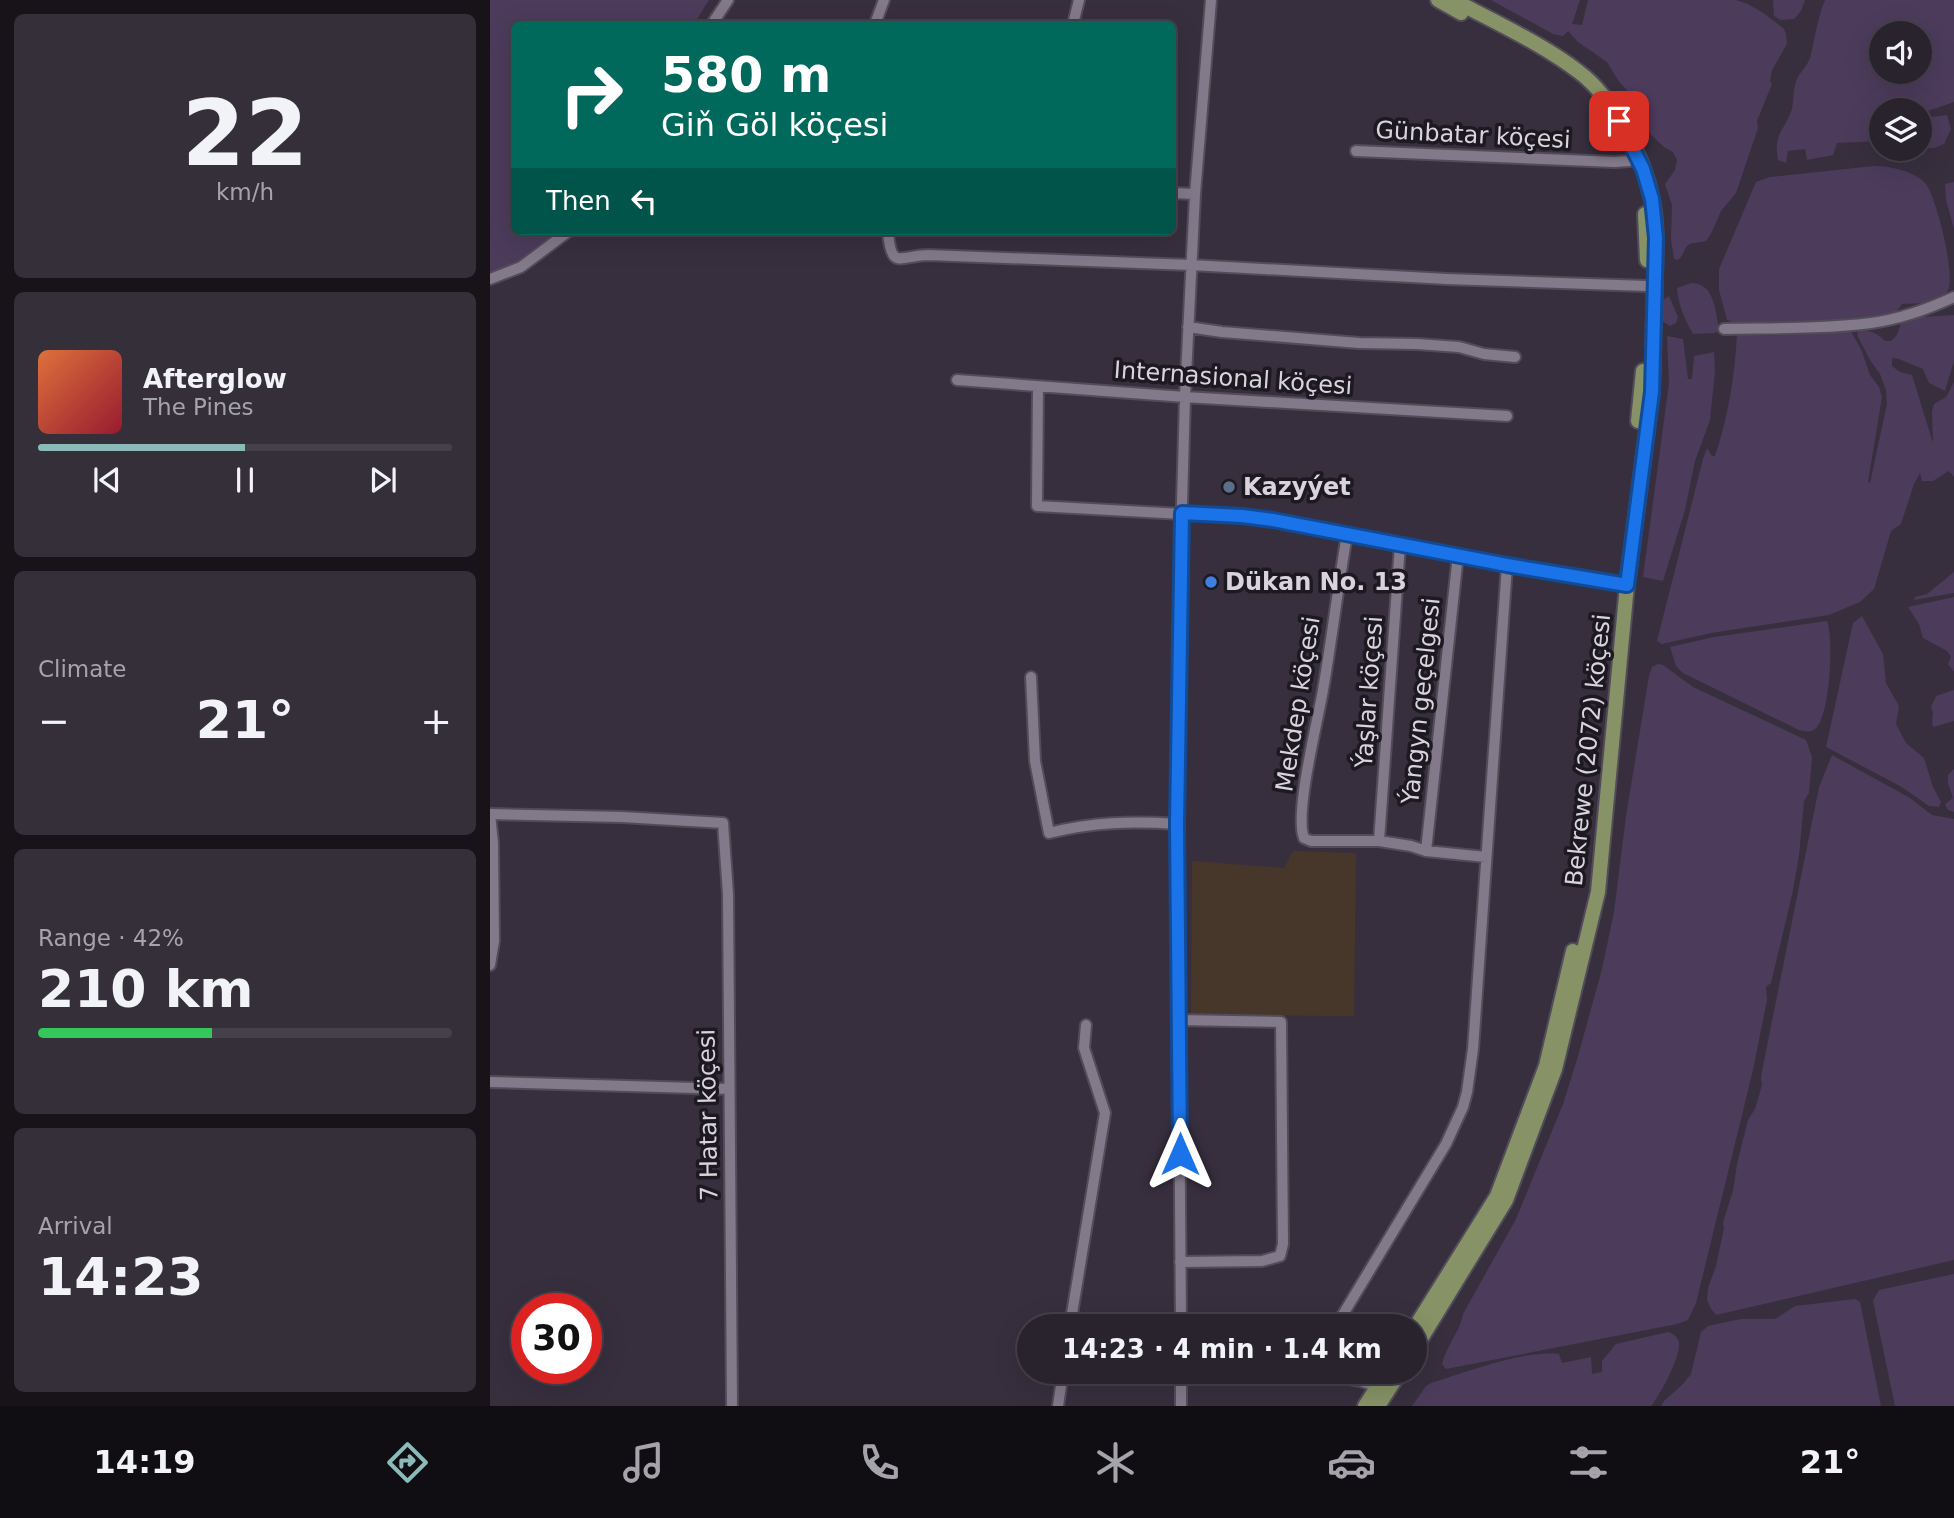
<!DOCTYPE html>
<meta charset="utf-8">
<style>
:root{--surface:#29232e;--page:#352f3a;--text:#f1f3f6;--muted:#a5a4aa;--line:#45404a;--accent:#8bbbb9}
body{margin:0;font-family:"DejaVu Sans",sans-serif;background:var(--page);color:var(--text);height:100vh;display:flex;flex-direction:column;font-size:26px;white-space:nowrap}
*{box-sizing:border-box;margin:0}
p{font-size:23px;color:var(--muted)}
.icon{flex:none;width:38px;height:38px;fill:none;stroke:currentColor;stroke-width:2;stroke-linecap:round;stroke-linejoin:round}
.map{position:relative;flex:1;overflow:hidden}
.sheet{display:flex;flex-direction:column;gap:14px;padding:14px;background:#171319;width:490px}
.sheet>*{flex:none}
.guide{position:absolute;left:21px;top:21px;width:665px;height:214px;border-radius:10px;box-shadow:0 7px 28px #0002,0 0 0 2px var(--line);background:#00695c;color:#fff;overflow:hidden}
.fabs{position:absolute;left:1379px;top:21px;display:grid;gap:14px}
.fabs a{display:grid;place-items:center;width:63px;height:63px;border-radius:50%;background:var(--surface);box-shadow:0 7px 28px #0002,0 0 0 2px var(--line);font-size:35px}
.speed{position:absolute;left:21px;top:1293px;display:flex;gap:14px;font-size:35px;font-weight:700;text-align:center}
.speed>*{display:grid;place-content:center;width:91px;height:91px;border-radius:50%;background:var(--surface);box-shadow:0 7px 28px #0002,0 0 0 2px var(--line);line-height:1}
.speed .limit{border:10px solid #d22;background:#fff;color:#111}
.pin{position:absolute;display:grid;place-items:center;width:60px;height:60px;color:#fff;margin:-30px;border-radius:14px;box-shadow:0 4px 10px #0006}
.me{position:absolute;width:77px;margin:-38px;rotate:0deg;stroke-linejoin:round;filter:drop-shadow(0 0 5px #0008)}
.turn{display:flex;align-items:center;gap:24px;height:147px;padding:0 35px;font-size:32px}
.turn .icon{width:91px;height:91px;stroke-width:2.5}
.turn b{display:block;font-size:49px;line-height:60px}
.then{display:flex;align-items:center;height:66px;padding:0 35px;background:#0003;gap:14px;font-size:26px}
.big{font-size:52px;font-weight:600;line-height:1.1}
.sheet .card{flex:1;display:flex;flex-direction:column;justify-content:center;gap:10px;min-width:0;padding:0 24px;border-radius:10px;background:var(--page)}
.sheet .dial{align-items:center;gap:0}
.dial b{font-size:91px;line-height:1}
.song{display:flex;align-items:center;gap:21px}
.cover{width:84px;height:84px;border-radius:10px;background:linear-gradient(135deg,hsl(20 70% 55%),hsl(350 70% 35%))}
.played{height:7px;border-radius:4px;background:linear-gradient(90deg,var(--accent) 50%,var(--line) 50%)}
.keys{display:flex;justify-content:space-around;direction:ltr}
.heat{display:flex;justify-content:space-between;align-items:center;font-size:38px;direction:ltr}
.charge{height:10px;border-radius:5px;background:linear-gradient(90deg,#34c759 42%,var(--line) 0)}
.trip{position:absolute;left:527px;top:1314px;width:410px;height:70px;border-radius:35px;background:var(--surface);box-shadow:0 7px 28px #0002,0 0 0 2px var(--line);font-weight:600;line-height:70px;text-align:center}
.tabs{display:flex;height:112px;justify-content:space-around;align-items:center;background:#100e12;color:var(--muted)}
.tabs .icon{width:49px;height:49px}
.tabs .on{color:var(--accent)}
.tabs b{font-size:32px;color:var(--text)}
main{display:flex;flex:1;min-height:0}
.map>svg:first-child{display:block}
.education{fill:#47372b}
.green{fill:#4c3b5b;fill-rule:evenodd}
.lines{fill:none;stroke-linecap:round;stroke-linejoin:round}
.minor-casing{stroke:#524c59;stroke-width:14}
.major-casing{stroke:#524c59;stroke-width:18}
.minor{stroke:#82798a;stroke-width:10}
.major{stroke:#879266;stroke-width:14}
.route-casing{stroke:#114b97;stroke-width:18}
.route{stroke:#1a73e8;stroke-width:12}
.service-dot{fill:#5c6f8a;stroke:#1d1920;stroke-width:2.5}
.shop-dot{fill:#3f7fe0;stroke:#1d1920;stroke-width:2.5}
.labels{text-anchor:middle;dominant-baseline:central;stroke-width:7;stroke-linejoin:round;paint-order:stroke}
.street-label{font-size:24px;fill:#d8d3dd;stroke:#1d1920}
.poi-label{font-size:24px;font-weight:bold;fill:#d8d3dd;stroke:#1d1920;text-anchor:start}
</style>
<main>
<section class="sheet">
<div class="card dial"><b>22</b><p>km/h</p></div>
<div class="card">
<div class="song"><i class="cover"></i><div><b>Afterglow</b><p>The Pines</p></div></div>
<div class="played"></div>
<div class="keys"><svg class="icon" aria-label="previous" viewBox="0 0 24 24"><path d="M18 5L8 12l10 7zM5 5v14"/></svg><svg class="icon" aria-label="pause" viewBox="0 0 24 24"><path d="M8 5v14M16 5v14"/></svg><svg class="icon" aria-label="next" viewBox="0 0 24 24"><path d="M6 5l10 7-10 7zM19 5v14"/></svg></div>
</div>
<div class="card"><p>Climate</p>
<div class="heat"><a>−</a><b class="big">21°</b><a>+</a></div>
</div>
<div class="card"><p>Range · 42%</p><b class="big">210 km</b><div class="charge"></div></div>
<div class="card"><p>Arrival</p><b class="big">14:23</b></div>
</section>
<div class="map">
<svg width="1464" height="1406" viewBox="0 0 1464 1406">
<rect width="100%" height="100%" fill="#372f3e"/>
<path class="education" d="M803 851 866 853 864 1016 701 1015 702 861 794 868Z"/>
<path class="green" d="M0 0H219L204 24H24V231H71C49 252 30 265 0 274Z
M1001 0H1090L1082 24 1092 25 1098 0H1246L1258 4 1275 14 1294 29 1296 34 1297 44 1282 70 1280 81 1282 84 1267 121 1268 128 1246 193 1231 211 1221 234 1216 241C1211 243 1204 242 1200 244 1194 246 1194 256 1188 260L1184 259 1181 239 1182 205 1175 184 1185 170 1187 160 1183 152 1174 147 1161 135 1141 95 1128 80 1117 62 1088 42 1078 31 1073 36 1063 34Z
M1283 0H1315L1311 11 1304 19 1291 20 1284 16Z
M1335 0H1464V102L1438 111 1442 117 1457 115 1461 129 1454 144 1444 148H1430V110H1391V141L1347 143 1343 155 1317 160 1315 149 1298 151 1296 163 1288 160C1283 132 1295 131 1302 109 1304 99 1303 85 1308 77 1312 70 1317 66 1320 58 1325 39 1327 19 1335 0ZM1391 33H1430V72H1391Z
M1384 166C1400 166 1424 171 1435 183 1446 195 1464 270 1459 287 1459 289 1455 295 1454 296 1444 305 1424 303 1412 304L1404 315 1393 318 1312 324 1245 323 1237 320 1229 290V269L1266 182 1280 177Z
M1464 182V229L1456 200 1455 184Z
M1201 283C1225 283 1225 311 1229 329L1225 333 1203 334C1195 320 1188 304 1187 288Z
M1179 296 1188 317 1186 323 1180 326 1172 321 1173 300Z
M1464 315V361L1455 391 1439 383 1433 369 1409 359 1402 358V366L1410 372 1422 375 1443 443 1442 411 1444 404 1456 397 1464 382V477L1459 471 1443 481H1432L1430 473 1424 484 1411 524 1401 531 1384 589 1370 602 1339 615 1221 633 1172 644 1167 641 1213 459 1217 448 1222 456H1225C1238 418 1245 375 1247 334L1280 336 1359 328 1371 349 1380 375 1389 387 1392 397 1378 482 1380 483 1397 404 1396 390 1390 374 1380 360 1367 335 1368 331C1379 329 1387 333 1395 341H1401L1407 335 1412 320 1417 318Z
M1177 336 1193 339 1198 379H1202L1204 356 1224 352 1225 371 1220 420 1205 461 1195 510 1173 581 1153 577 1179 383Z
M1464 572V593L1424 600 1425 597 1437 594Z
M1464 597V672L1458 664 1461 657 1457 651 1433 638 1429 624 1418 607Z
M1372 616 1393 654 1396 683 1409 706 1406 724 1416 743 1434 758 1443 787 1451 802 1449 807 1439 806 1410 786 1336 747 1363 623Z
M1337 621C1344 637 1340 718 1325 729 1320 733 1315 731 1309 730L1193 673 1186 666 1180 647 1224 637Z
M1168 664 1173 665 1203 687 1316 740 1322 757 1319 793 1314 801 1309 856 1302 895 1281 983 1276 987 1277 1000 1263 1070 1206 1303 1198 1320 1187 1324 956 1369 952 1364C956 1346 970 1332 973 1314L1026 1219 1073 1104 1088 1056 1112 969 1124 912 1136 816 1159 676 1162 667Z
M1464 690V721L1444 727 1442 725 1443 713 1441 707 1446 696Z
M1342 755 1420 798 1442 815 1464 819V1260L1226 1315 1221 1309 1217 1300 1218 1288 1226 1266 1234 1228 1233 1222 1243 1191 1247 1164 1258 1120 1265 1109 1272 1085 1271 1077 1277 1046 1329 787Z
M1464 769V812L1458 810 1455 804 1463 798 1458 783V775Z
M1464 1274V1406H1405L1383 1301 1389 1290Z
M1365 1299 1370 1302 1391 1406H1171L1174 1401 1193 1384 1201 1374 1211 1332 1218 1326 1251 1319H1285L1305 1306Z
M1178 1332C1184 1334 1188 1337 1189 1343 1190 1359 1171 1393 1161 1406H922L936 1386 941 1383C977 1372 1033 1350 1069 1354L1072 1363 1101 1357 1102 1374 1112 1372V1361L1126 1344Z"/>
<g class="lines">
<g class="minor-casing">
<path id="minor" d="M222 24 238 0
M385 24 394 0
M583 24 589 0
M866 151 1125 162 1139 161
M682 193 705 194
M398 231C401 272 411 255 439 255L701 265 957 279 1157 286
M0 279 31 267 79 231
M698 327 732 332 869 343 927 344 969 347 994 354 1025 357
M1234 329C1283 328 1332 329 1381 323 1410 319 1438 309 1464 297
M467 380 695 397 1017 416
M548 387 547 506 765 518 1017 565 1137 585
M857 535C848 586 842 638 833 690 828 720 804 814 814 838L821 841H889L921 846 936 851 996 857
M541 677 545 761 559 833C603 822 642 821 687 824
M0 814 132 817 233 823 238 894 242 1406
M889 841 910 545
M936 851 968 555
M0 965 4 941 3 843 0 814
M689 1020 791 1022 793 1244 790 1256 772 1261 690 1262
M0 1082 239 1089
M580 1326 615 1113 594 1048 596 1025
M691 1326 687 824 690 575 695 397 705 194 721 0
M846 1326 956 1144 973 1107 977 1092 983 1049 1017 565
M820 1372 871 1381 892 1389
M568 1406 573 1372
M691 1406V1372"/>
</g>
<g class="major-casing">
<path id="major" d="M948 0 971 13
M1155 214 1157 260
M1148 421 1153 371
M924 1329 1007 1196 1056 1066 1083 951
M924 1350 1016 1200 1065 1069 1108 892 1137 585 1162 392 1166 238C1165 225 1165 213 1162 200 1154 159 1124 98 1089 72 1053 44 1004 22 964 0
M875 1406 897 1372
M888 1406 910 1372"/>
</g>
<use href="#minor" class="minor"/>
<use href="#major" class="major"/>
</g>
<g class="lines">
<g class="route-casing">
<path id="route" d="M690 1154 687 824 692 513 752 516 783 520 1017 565 1137 585 1162 392 1166 238 1162 199 1153 169 1129 121"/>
</g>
<use href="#route" class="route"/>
</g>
<circle class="service-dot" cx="739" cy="487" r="7"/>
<circle class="shop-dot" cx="721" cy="582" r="7"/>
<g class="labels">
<g class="street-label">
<text transform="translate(983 135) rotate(3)">Günbatar köçesi</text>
<text transform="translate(743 378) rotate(4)">Internasional köçesi</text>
<text transform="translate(879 692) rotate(-86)">Ýaşlar köçesi</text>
<text transform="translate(931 701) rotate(-84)">Ýangyn geçelgesi</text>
<text transform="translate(808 704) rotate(-81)">Mekdep köçesi</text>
<text transform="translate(1098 750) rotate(-84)">Bekrewe (2072) köçesi</text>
<text transform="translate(218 1115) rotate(-91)">7 Hatar köçesi</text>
</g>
<g class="poi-label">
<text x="753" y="487">Kazyýet</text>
<text x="735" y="582">Dükan No. 13</text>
</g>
</g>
</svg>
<div class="fabs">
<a><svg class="icon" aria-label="sound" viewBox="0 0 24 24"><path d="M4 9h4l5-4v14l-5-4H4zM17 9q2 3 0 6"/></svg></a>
<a><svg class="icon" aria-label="layers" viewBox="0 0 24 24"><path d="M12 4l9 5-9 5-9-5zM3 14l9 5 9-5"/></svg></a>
</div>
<div class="speed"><div class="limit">30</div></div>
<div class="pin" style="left:1129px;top:121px;background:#d93025"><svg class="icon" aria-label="arrive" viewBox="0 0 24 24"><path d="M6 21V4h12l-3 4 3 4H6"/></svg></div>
<svg class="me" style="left:690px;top:1154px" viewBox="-20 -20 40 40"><path d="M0-17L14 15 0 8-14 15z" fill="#1a73e8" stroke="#fff" stroke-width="4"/></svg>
<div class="trip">14:23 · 4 min · 1.4 km</div>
<div class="guide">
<div class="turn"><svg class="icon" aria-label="right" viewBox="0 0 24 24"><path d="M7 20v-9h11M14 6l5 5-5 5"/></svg><div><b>580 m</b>Giň Göl köçesi</div></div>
<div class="then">Then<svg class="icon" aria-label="left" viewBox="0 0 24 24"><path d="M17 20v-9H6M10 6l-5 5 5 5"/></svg></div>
</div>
</div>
</main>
<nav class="tabs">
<b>14:19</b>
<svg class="icon on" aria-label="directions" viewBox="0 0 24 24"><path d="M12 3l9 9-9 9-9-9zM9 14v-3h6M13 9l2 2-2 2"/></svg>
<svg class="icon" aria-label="music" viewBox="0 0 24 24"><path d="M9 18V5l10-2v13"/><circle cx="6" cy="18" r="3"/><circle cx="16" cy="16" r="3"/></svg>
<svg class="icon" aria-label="phone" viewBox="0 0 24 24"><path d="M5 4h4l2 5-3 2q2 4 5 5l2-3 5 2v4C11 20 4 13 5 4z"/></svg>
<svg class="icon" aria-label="climate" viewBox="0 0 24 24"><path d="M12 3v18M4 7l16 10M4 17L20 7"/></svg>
<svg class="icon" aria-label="car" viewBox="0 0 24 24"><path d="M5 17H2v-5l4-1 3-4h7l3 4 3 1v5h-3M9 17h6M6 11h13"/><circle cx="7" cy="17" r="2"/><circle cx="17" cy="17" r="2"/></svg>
<svg class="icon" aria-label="filters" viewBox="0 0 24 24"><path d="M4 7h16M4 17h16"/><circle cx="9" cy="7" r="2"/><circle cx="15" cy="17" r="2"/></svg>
<b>21°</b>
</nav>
